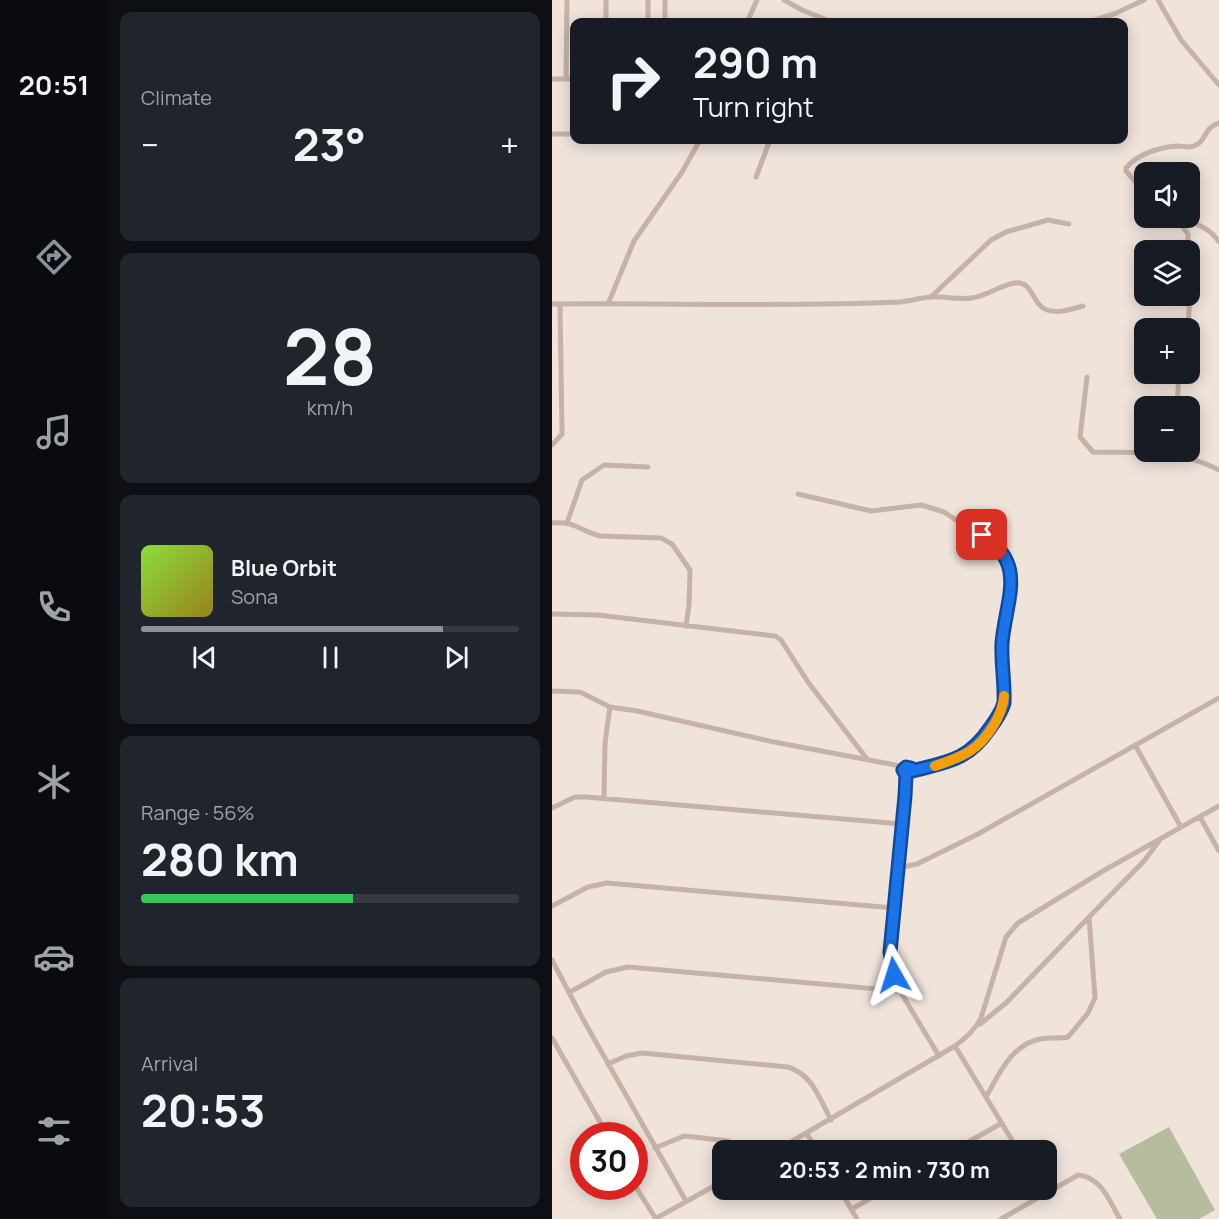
<!DOCTYPE html>
<meta charset="utf-8">
<style>
:root{--surface:#171b24;--page:#20242c;--text:#f1f3f6;--muted:#9ea1a6;--line:#363941;--accent:#8c9099}
body{margin:0;font-family:Manrope,sans-serif;background:var(--page);color:var(--text);height:100vh;display:flex;flex-direction:column;font-size:22px;white-space:nowrap}
*{box-sizing:border-box;margin:0}
p{font-size:20px;color:var(--muted)}
.icon{flex:none;width:33px;height:33px;fill:none;stroke:currentColor;stroke-width:2;stroke-linecap:round;stroke-linejoin:round}
.map{position:relative;flex:1;overflow:hidden}
.side{display:flex;flex-direction:column;gap:12px;padding:12px;background:#0d0f14;width:444px}
.side>*{flex:none}
.hud{position:absolute;left:18px;top:18px;width:558px;height:126px;border-radius:12px;box-shadow:0 3px 15px #0003;background:#171b24;color:var(--text);overflow:hidden}
.tools{position:absolute;left:582px;top:162px;display:grid;gap:12px}
.tools a{display:grid;place-items:center;width:66px;height:66px;border-radius:12px;background:var(--surface);box-shadow:0 3px 15px #0003;font-size:30px}
.speed{position:absolute;left:18px;top:1122px;display:flex;gap:12px;font-size:30px;font-weight:700;text-align:center}
.speed>*{display:grid;place-content:center;width:78px;height:78px;border-radius:50%;background:var(--surface);box-shadow:0 3px 15px #0003;line-height:1}
.speed .limit{border:9px solid #d22;background:#fff;color:#111}
.pin{position:absolute;display:grid;place-items:center;width:51px;height:51px;color:#fff;margin:-26px;border-radius:12px;box-shadow:0 3px 9px #0006}
.me{position:absolute;width:66px;margin:-33px;rotate:354deg;stroke-linejoin:round;filter:drop-shadow(0 0 4px #0008)}
.turn{display:flex;align-items:center;gap:21px;height:126px;padding:0 24px;font-size:27px}
.turn .icon{width:78px;height:78px;stroke-width:2.5}
.turn b{display:block;font-size:42px;line-height:51px}
.big{font-size:45px;font-weight:700;line-height:1.1}
.side .tile{flex:1;display:flex;flex-direction:column;justify-content:center;gap:9px;min-width:0;padding:0 21px;border-radius:12px;background:var(--page)}
.side .dial{align-items:center;gap:0}
.dial b{font-size:78px;line-height:1}
.song{display:flex;align-items:center;gap:18px}
.cover{width:72px;height:72px;border-radius:9px;background:linear-gradient(135deg,hsl(90 70% 55%),hsl(50 70% 35%))}
.played{height:6px;border-radius:3px;background:linear-gradient(90deg,var(--accent) 80%,var(--line) 80%)}
.keys{display:flex;justify-content:space-around;direction:ltr}
.heat{display:flex;justify-content:space-between;align-items:center;font-size:33px;direction:ltr}
.charge{height:9px;border-radius:4px;background:linear-gradient(90deg,#34c759 56%,var(--line) 0)}
.trip{position:absolute;left:160px;top:1140px;width:345px;height:60px;border-radius:12px;background:var(--surface);box-shadow:0 3px 15px #0003;font-weight:700;line-height:60px;text-align:center}
main{display:flex;flex:1;min-height:0}
.dock{display:flex;flex-direction:column;width:108px;justify-content:space-around;align-items:center;background:#090b0e;color:var(--muted)}
.dock .icon{width:42px;height:42px}
.dock .active{color:var(--accent)}
.dock b{font-size:27px;color:var(--text)}
.map>svg:first-child{display:block}
.green{fill:#b6bd9c}
.lines{fill:none;stroke-linecap:round;stroke-linejoin:round}
.minor{stroke:#c6b2a7;stroke-width:5}
.route-casing{stroke:#114b97;stroke-width:15}
.route{stroke:#1a73e8;stroke-width:10}
.slow{stroke:#f59e0b;stroke-width:10}
</style>
<main>
<nav class="dock">
<b>20:51</b>
<svg class="icon active" aria-label="directions" viewBox="0 0 24 24"><path d="M12 3l9 9-9 9-9-9zM9 14v-3h6M13 9l2 2-2 2"/></svg>
<svg class="icon" aria-label="music" viewBox="0 0 24 24"><path d="M9 18V5l10-2v13"/><circle cx="6" cy="18" r="3"/><circle cx="16" cy="16" r="3"/></svg>
<svg class="icon" aria-label="phone" viewBox="0 0 24 24"><path d="M5 4h4l2 5-3 2q2 4 5 5l2-3 5 2v4C11 20 4 13 5 4z"/></svg>
<svg class="icon" aria-label="climate" viewBox="0 0 24 24"><path d="M12 3v18M4 7l16 10M4 17L20 7"/></svg>
<svg class="icon" aria-label="car" viewBox="0 0 24 24"><path d="M5 17H2v-5l4-1 3-4h7l3 4 3 1v5h-3M9 17h6M6 11h13"/><circle cx="7" cy="17" r="2"/><circle cx="17" cy="17" r="2"/></svg>
<svg class="icon" aria-label="filters" viewBox="0 0 24 24"><path d="M4 7h16M4 17h16"/><circle cx="9" cy="7" r="2"/><circle cx="15" cy="17" r="2"/></svg>
</nav>
<section class="side">
<div class="tile"><p>Climate</p>
<div class="heat"><a>−</a><b class="big">23°</b><a>+</a></div>
</div>
<div class="tile dial"><b>28</b><p>km/h</p></div>
<div class="tile">
<div class="song"><i class="cover"></i><div><b>Blue Orbit</b><p>Sona</p></div></div>
<div class="played"></div>
<div class="keys"><svg class="icon" aria-label="previous" viewBox="0 0 24 24"><path d="M18 5L8 12l10 7zM5 5v14"/></svg><svg class="icon" aria-label="pause" viewBox="0 0 24 24"><path d="M8 5v14M16 5v14"/></svg><svg class="icon" aria-label="next" viewBox="0 0 24 24"><path d="M6 5l10 7-10 7zM19 5v14"/></svg></div>
</div>
<div class="tile"><p>Range · 56%</p><b class="big">280 km</b><div class="charge"></div></div>
<div class="tile"><p>Arrival</p><b class="big">20:53</b></div>
</section>
<div class="map">
<svg width="667" height="1219" viewBox="0 0 667 1219">
<rect width="100%" height="100%" fill="#efe3da"/>
<path class="green" d="M617 1127 663 1210 647 1219H605L567 1154Z"/>
<g class="lines">
<path class="minor" d="M54 0V22
M232 0 250 10 280 22
M606 0 629 40 667 85
M96 22V0
M113 22V0
M195 22 205 0
M537 22 562 14 592 0
M0 79H22
M14 79 15 0
M0 134H22
M204 177 218 140
M592 192 574 171V168C585 154 608 147 625 146 632 146 638 149 644 145 655 140 651 128 667 123
M623 218C640 222 657 226 667 242
M624 218 636 234V250
M379 297 439 240 454 232 496 220 517 224
M0 304C116 303 232 307 347 302 358 301 368 298 379 297 392 296 406 300 420 298 435 296 448 285 463 283 481 280 480 305 495 310 507 314 519 309 531 306
M56 304 82 241 130 172 148 140
M636 328 638 293
M535 377 528 437 541 452C587 453 625 448 667 470
M625 406 627 374
M0 445 10 434 8 304
M246 494 319 511 369 505 392 512 401 518 440 541 453 555 458 568V583L450 643 452 695 449 711 433 735 419 751 396 762 360 771
M0 523C24 521 28 531 48 536L109 538 120 544 138 570 137 605 134 626
M15 523 30 480 52 465 96 467
M0 614 46 615 223 636 229 640 256 682 315 759
M0 691 28 692 58 707 85 711 222 742 354 767
M583 745 629 827
M351.5 771a4.5 4.5 0 1 1 9 0a4.5 4.5 0 1 1-9 0Z
M354 775 342 908 339 962 348 991 387 1056
M52 798 53 743 58 707
M0 808 23 797H34L350 824
M648 817 667 851
M346 868 365 864 426 834 667 698
M0 906 36 887 55 883 342 908
M0 960 32 1021 134 1201
M18 992 54 972 76 967 348 991
M428 1024 454 1003 537 917
M0 1038 56 1136
M403 1046 466 1150
M56 1064 74 1056 90 1053 236 1067C261 1075 267 1098 279 1120
M434 1097C447 1074 459 1045 488 1039 497 1037 507 1039 516 1037L536 1013 543 998 537 917 592 861 607 841
M255 1134 265 1150
M103 1148 132 1136 177 1141 187 1150
M225 1150 403 1046C414 1038 423 1030 429 1018L454 937 466 923 551 871 667 806
M402 1150 450 1123
M82 1184 104 1219
M288 1190 305 1219
M300 1209 333 1190
M103 1219 171 1181
M449 1219 526 1175C549 1177 557 1200 568 1219"/>
</g>
<g class="lines">
<g class="route-casing">
<path id="route" d="M342 975 338 952 353 796 354 775 351 770 354 767 359 768 360 771C395 762 416 761 438 728 444 720 449 713 452 703 453 683 449 663 450 643 454 598 476 564 430 535"/>
</g>
<use href="#route" class="route"/>
<path class="slow" d="M383 766C395 762 407 758 418 751 434 741 451 715 452 696"/>
</g>
</svg>
<div class="tools">
<a><svg class="icon" aria-label="sound" viewBox="0 0 24 24"><path d="M4 9h4l5-4v14l-5-4H4zM17 9q2 3 0 6"/></svg></a>
<a><svg class="icon" aria-label="layers" viewBox="0 0 24 24"><path d="M12 4l9 5-9 5-9-5zM3 14l9 5 9-5"/></svg></a>
<a>+</a>
<a>−</a>
</div>
<div class="speed"><div class="limit">30</div></div>
<div class="pin" style="left:430px;top:535px;background:#d93025"><svg class="icon" aria-label="arrive" viewBox="0 0 24 24"><path d="M6 21V4h12l-3 4 3 4H6"/></svg></div>
<svg class="me" style="left:342px;top:975px" viewBox="-20 -20 40 40"><path d="M0-17L14 15 0 8-14 15z" fill="#1a73e8" stroke="#fff" stroke-width="4"/></svg>
<div class="trip">20:53 · 2 min · 730 m</div>
<div class="hud">
<div class="turn"><svg class="icon" aria-label="right" viewBox="0 0 24 24"><path d="M7 20v-9h11M14 6l5 5-5 5"/></svg><div><b>290 m</b>Turn right</div></div>
</div>
</div>
</main>
